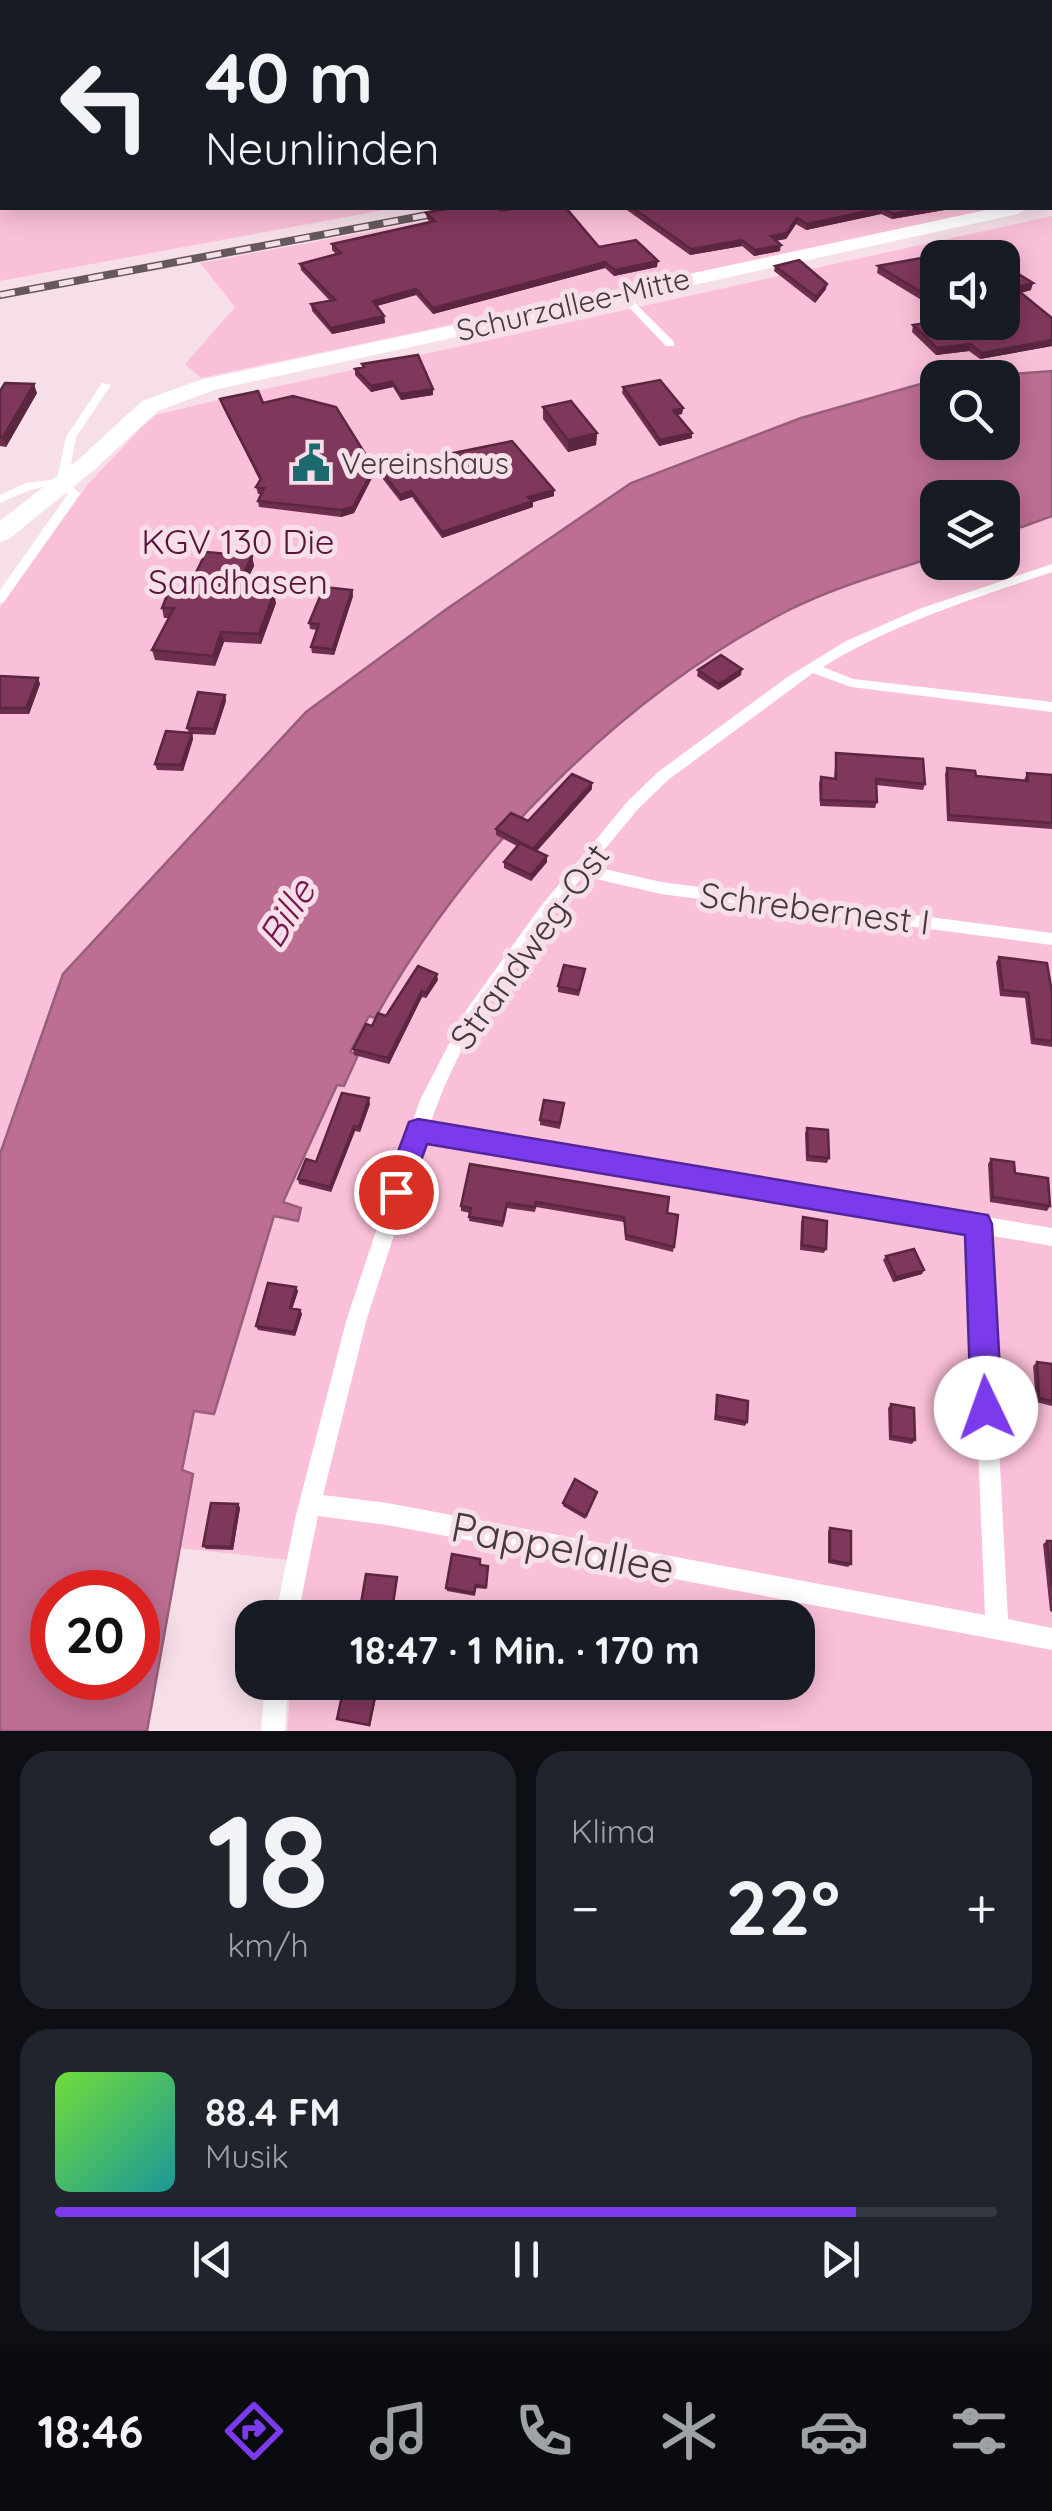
<!DOCTYPE html>
<html lang="de">
<meta charset="utf-8">
<style>
:root{--surface:#171b24;--page:#20242c;--text:#f1f3f6;--muted:#9ea1a6;--line:#363941;--accent:#7c3aed}
body{margin:0;font-family:Quicksand,sans-serif;background:var(--page);color:var(--text);height:100vh;display:flex;flex-direction:column;font-size:38px;white-space:nowrap}
*{box-sizing:border-box;margin:0}
p{font-size:32px;color:var(--muted)}
.icon{flex:none;width:55px;height:55px;fill:none;stroke:currentColor;stroke-width:2;stroke-linecap:round;stroke-linejoin:round}
.map{position:relative;height:1731px;overflow:hidden}
.panel{display:flex;flex-direction:column;gap:20px;padding:20px;background:#0d0f14;flex:1}
.panel>*{flex:none}
.guide{position:absolute;left:0px;top:0px;width:1052px;height:210px;box-shadow:0 5px 25px #0003;background:#171b24;color:var(--text);overflow:hidden}
.tools{position:absolute;left:920px;top:240px;display:grid;gap:20px}
.tools a{display:grid;place-items:center;width:100px;height:100px;border-radius:20px;background:var(--surface);box-shadow:0 5px 25px #0003;font-size:50px}
.speed{position:absolute;left:30px;top:1570px;display:flex;gap:20px;font-size:50px;font-weight:700;text-align:center}
.speed>*{display:grid;place-content:center;width:130px;height:130px;border-radius:50%;background:var(--surface);box-shadow:0 5px 25px #0003;line-height:1}
.speed .limit{border:15px solid #d22;background:#fff;color:#111}
.pin{position:absolute;display:grid;place-items:center;width:85px;height:85px;color:#fff;margin:-42px;border:5px solid #fff;border-radius:50%;box-shadow:0 2px 10px #0007}
.me{position:absolute;width:110px;margin:-55px;rotate:357deg;stroke-linejoin:round;filter:drop-shadow(0 0 8px #0008)}
.turn{display:flex;align-items:center;gap:35px;height:210px;padding:0 40px;font-size:45px}
.turn .icon{width:130px;height:130px;stroke-width:2.5}
.turn b{display:block;font-size:70px;line-height:85px}
.big{font-size:75px;font-weight:700;line-height:1.1}
.panel .card{flex:1;display:flex;flex-direction:column;justify-content:center;gap:15px;min-width:0;padding:0 35px;border-radius:30px;background:var(--page)}
.panel .dial{align-items:center;gap:0}
.dial b{font-size:130px;line-height:1}
.song{display:flex;align-items:center;gap:30px}
.cover{width:120px;height:120px;border-radius:15px;background:linear-gradient(135deg,hsl(100 70% 55%),hsl(180 70% 35%))}
.played{height:10px;border-radius:5px;background:linear-gradient(90deg,var(--accent) 85%,var(--line) 85%)}
.keys{display:flex;justify-content:space-around;direction:ltr}
.heat{display:flex;justify-content:space-between;align-items:center;font-size:55px;direction:ltr}
.panel .tiles{flex:1;display:grid;gap:20px;grid-template-columns:1fr 1fr}
.card:last-child{grid-column:span 2}
.trip{position:absolute;left:235px;top:1600px;width:580px;height:100px;border-radius:30px;background:var(--surface);box-shadow:0 5px 25px #0003;font-weight:700;line-height:100px;text-align:center}
.menu{display:flex;height:160px;justify-content:space-around;align-items:center;background:#090b0e;color:var(--muted)}
.menu .icon{width:70px;height:70px}
.menu .selected{color:var(--accent)}
.menu b{font-size:45px;color:var(--text)}
.map>svg:first-child{display:block}
.green{fill:#fbc0d9;fill-rule:evenodd}
.water{fill:#bd6f93;stroke:#985f7a;stroke-width:2.5;fill-rule:evenodd}
.lines{fill:none;stroke-linecap:round;stroke-linejoin:round}
.service{fill:#fff;fill-rule:evenodd}
.minor{fill:#fff;fill-rule:evenodd}
.rail-casing{stroke:#65595e;stroke-width:8}
.rail{stroke:#f7dfe9;stroke-width:5;stroke-dasharray:15;stroke-linecap:butt}
.wall{fill:#6e2f4f}
.shaded-wall{fill:#5a2640}
.building{fill:#80375c;stroke:#5a2640;stroke-width:2.5}
.route{fill:#7c3aed;stroke:#51269a;stroke-width:2.5}
.labels{text-anchor:middle;dominant-baseline:central;stroke-width:10;stroke-linejoin:round;paint-order:stroke}
.far-street-label{font-size:30px;fill:#433a3e;stroke:#f7dfe9}
.far-poi-label{font-size:30px;fill:#433a3e;stroke:#f7dfe9;text-anchor:start}
.park-label{font-size:35px;fill:#5a133b;stroke:#f7dfe9}
.street-label{font-size:35px;fill:#433a3e;stroke:#f7dfe9}
.water-label{font-size:38px;font-style:italic;fill:#76164d;stroke:#f7dfe9}
.near-street-label{font-size:42px;fill:#433a3e;stroke:#f7dfe9}
</style>
<div class="map">
<svg width="1052" height="1731" viewBox="0 0 1052 1731">
<rect width="100%" height="100%" fill="#f7dfe9"/>
<path class="green" d="M0 0H1052V87L1050 2H2V208H395L0 281Z
M496 208H997L201 378 185 364 235 307 200 263Z
M1052 216V371L938 378 937 381 631 483 448 608 306 712 63 974 0 1154V607L88 484 142 427 156 415 234 396ZM938 258H1002V322H938Z
M1052 516V1731H287L291 1683 798 1682V1618L299 1617 308 1562 179 1548 193 1474 182 1471 194 1411 214 1413 275 1216 297 1221 282 1202 338 1085 344 1086 357 1055 350 1053 370 1016 375 1017C468 852 619 698 787 611 834 587 888 572 937 556L938 562H1002L1003 528 1023 527Z"/>
<path class="water" d="M1052 371V516L1022 527 1003 528 1002 498H938L937 556C888 572 834 587 787 611 619 698 468 852 375 1018L369 1016 350 1052 358 1055 344 1086 337 1085 283 1202 301 1208 298 1221 274 1216 214 1414 194 1411 182 1470 193 1474 147 1731H0V1154L63 974 306 712 448 608 631 483 801 418 931 381H937L938 442H1002V378L976 377ZM52 1592H138V1678H52Z"/>
<g class="lines">
<path class="service" d="M618 292H624L674 342V346H666L618 296Z
M102 383 111 385 76 437 68 481 80 494 4 602 0 603V590L68 494 59 485C36 486 20 494 0 503V495L26 483 57 479 66 437Z
M1052 564V572C973 599 894 623 823 667L853 679 1052 702V712L851 687 813 673 668 780 638 809 591 866 661 882 1052 933V945L661 894 583 876C522 950 460 1033 430 1125L1052 1228V1246L988 1235 1008 1619 1052 1628V1650L387 1525 318 1516 297 1618H275L296 1515 347 1318 420 1100 467 1009 541 906 628 801 658 772 789 676 846 641 919 609ZM425 1140 969 1232 985 1615 387 1503 323 1495 367 1318Z
M265 1682H288L285 1731H261Z"/>
<path class="minor" d="M1052 194V206L1050 207V195Z
M995 208H1027L1018 214 214 390 158 411 95 469 9 539 0 542V521L79 459 142 401 200 380Z"/>
<g class="rail-casing">
<path id="rail" d="M0 295 465 208"/>
</g>
<use href="#rail" class="rail"/>
</g>
<path class="wall" d="M624 208H956L892 219 881 214 806 230 796 224 786 239 776 240 780 251 754 256 742 246 690 255Z
M501 211 657 267 614 276 605 268 433 314 416 295 377 306 384 316 385 323 332 334 312 311 311 304 330 301 301 270 300 264 337 255 332 250V244L430 222 427 219 426 213Z
M938 258V310L877 273 878 266Z
M1002 264 1031 290 1020 293 1052 318V346L980 359 969 351 936 355 912 332 913 325 1002 322Z
M775 266 826 289 815 303 774 271Z
M362 364 433 395 401 400 393 387 371 392 355 375V369L362 367Z
M623 387 683 408 682 414 677 415 692 433V438L659 446 622 393Z
M0 391 37 393 6 447 0 446Z
M220 399 263 403 374 474 354 513 341 517 259 507 258 501 261 494H258L256 487 260 481 222 406Z
M543 407 597 433 596 445 568 452 543 419Z
M379 468 554 490V496L533 502V507L442 538 412 497 400 501 379 474Z
M252 556 254 566 241 591 276 603 261 644 224 642 215 666 155 660 152 650 169 618H164L162 608 188 589Z
M352 590 353 596 334 655 312 653 311 647 317 630 310 629 309 623Z
M698 670 741 675 718 690 697 676Z
M0 676 38 678 40 684 29 714H0Z
M225 695 226 701 215 735 192 734 193 739 183 771 157 770 155 764 189 733 187 728Z
M836 753 925 784 923 790 876 785 877 802 875 808 820 806 819 783 821 777 834 779Z
M947 768 976 776 1024 780 1027 773 1052 775V829L947 821 945 774Z
M592 789 537 851 547 856V862L531 881 504 868V862L517 846 496 835V829L528 821Z
M999 957 1052 993V1047L1031 1044 1025 998 1000 996 996 962Z
M585 969 579 996 558 992V986Z
M438 980 426 998 422 997 389 1064 354 1055 353 1049 372 1026Z
M564 1103 560 1129 540 1125V1120Z
M370 1104 360 1132 355 1131 331 1192 299 1184 298 1179 316 1162Z
M807 1128 829 1158 827 1163 806 1161 805 1133Z
M991 1159 1015 1173 1050 1206 1047 1211 990 1202 988 1164Z
M470 1164 678 1215 673 1252 625 1240 624 1222 536 1207 535 1212 507 1208 503 1227 469 1221 470 1213 461 1211V1206Z
M803 1217 826 1249 824 1253 800 1250 801 1222Z
M886 1256 922 1274 893 1282 883 1260Z
M296 1287 298 1291 292 1309 300 1310 302 1314 295 1336 258 1330 256 1326Z
M1037 1362 1052 1364V1406L1036 1402 1033 1366Z
M717 1395 747 1422 745 1426 714 1420Z
M891 1404 915 1440 912 1444 889 1440 888 1408Z
M597 1492 585 1519 563 1506V1503Z
M238 1504 240 1508 233 1550 206 1549 203 1546Z
M830 1528 851 1564 848 1567 828 1563V1531Z
M1047 1541H1052V1612L1050 1611 1043 1544Z
M480 1565 488 1566 486 1589 476 1588 475 1596 447 1591 446 1588Z"/>
<path class="shaded-wall" d="M20 0H49L23 2H20Z
M882 208 881 214 806 230 807 224Z
M926 208H956L892 219 893 214Z
M797 218 796 224 786 239 770 242 771 236Z
M742 240V246L690 255 691 249Z
M781 245 780 251 754 256 755 250Z
M658 261 657 267 614 276 615 270Z
M605 262V268L433 314V308Z
M1033 283 1031 290 1013 295 1015 288Z
M827 284 826 289 815 303 816 297Z
M416 289V295L373 307V301Z
M384 316 385 323 332 334 331 328Z
M1052 340V346L980 359 982 353Z
M970 344 969 351 936 355 937 348Z
M392 382 393 387 371 392V386Z
M34 384 37 393 6 447 3 437Z
M433 389V395L401 400 400 394Z
M683 408 682 414 672 416 673 410Z
M597 433 596 445 568 452V440Z
M692 433V438L659 446 660 440Z
M374 468V474L354 513 341 517V510Z
M554 490V496L533 502V507L442 538V532L528 497Z
M411 491 412 497 400 501V495Z
M252 556 254 566 237 601 235 591Z
M352 590 353 596 334 655 333 649Z
M274 593 276 603 261 644 259 634Z
M221 632 224 642 215 666 213 656Z
M742 669 741 675 718 690 719 684Z
M38 678 40 684 29 714 26 708Z
M225 695 226 701 215 735 214 729Z
M192 733 193 739 183 771 181 765Z
M592 783V789L533 855V849Z
M547 856V862L531 881V875Z
M437 974 438 980 426 998V993Z
M422 991V997L389 1064 388 1058Z
M369 1098 370 1104 360 1132 359 1127Z
M354 1126 355 1131 331 1192 330 1187Z
M924 1270 922 1274 893 1282 896 1277Z
M296 1287 298 1291 291 1313 290 1308Z
M300 1310 302 1314 295 1336 294 1332Z
M238 1504 240 1508 233 1550 231 1547Z
M378 1682 379 1684 370 1727 369 1725Z"/>
<path class="building" d="M57 0H249L251 2H58Z
M341 0H412L414 2H343Z
M511 0H559L561 2H514Z
M662 0H723L727 2H665Z
M812 0H1052V64L1050 65V2H815Z
M1052 153V176L1050 177V154Z
M449 208H498L501 211 517 208H566L599 247 636 240 658 261 615 270 605 262 433 308 416 289 373 301 384 316 331 328 311 304 335 300 300 264 341 253 332 244 435 221 426 213Z
M633 208H926L893 214 882 208 807 224 797 218 787 233 771 236 781 245 755 250 742 240 691 249Z
M976 248 992 258H938V302L878 266Z
M799 260 827 284 816 297 775 266Z
M1002 264 1033 283 1015 288 1052 318V340L982 353 970 344 937 348 913 325 938 321V322H1002Z
M418 355 433 389 400 394 392 382 371 386 355 369 364 367 362 364Z
M660 380 683 408 673 410 692 433 660 440 623 387Z
M5 383 34 384 3 437H0V391Z
M258 391 263 403 293 396 336 407 374 468 353 507 341 510 258 501 264 488 256 487 261 479 220 399Z
M571 401 597 433 568 440 543 407Z
M512 441 554 490 528 497 533 501 442 532 411 491 400 495 379 468Z
M206 552 252 556 235 591 274 593 259 634 221 632 213 656 152 650 174 608H162L170 588 188 589Z
M324 587 352 590 333 649 311 647 319 624 309 623Z
M721 655 742 669 719 684 698 670Z
M0 676 38 678 26 708H0Z
M198 692 225 695 214 729 187 728Z
M166 731 192 733 181 765 155 764Z
M836 753 923 759 925 784 876 779 877 802 821 800V777L836 779Z
M947 768 975 771 976 776 1028 781 1027 773 1052 775V823L949 815Z
M572 774 592 783 533 849 496 829 511 813 528 821Z
M520 843 547 856 531 875 504 862Z
M999 957 1047 963 1052 993V1041L1034 1039 1028 993 1003 990Z
M564 965 585 969 579 991 558 986Z
M418 966 437 974 426 993 422 991 388 1058 353 1049 366 1024 372 1026 378 1013 386 1016Z
M342 1093 369 1098 359 1127 354 1126 330 1187 298 1179 306 1159 316 1162Z
M544 1100 564 1103 560 1123 540 1120Z
M807 1128 828 1130 829 1158 808 1156Z
M991 1159 1014 1162 1015 1173 1048 1178 1050 1206 993 1197Z
M470 1164 669 1197 667 1213 678 1215 674 1247 626 1235 624 1217 536 1202 535 1207 507 1203 503 1222 469 1217 471 1208 461 1206Z
M803 1217 827 1221 826 1249 802 1245Z
M914 1249 924 1270 896 1277 886 1256Z
M268 1283 296 1287 290 1308 300 1310 294 1332 256 1326Z
M1037 1362 1052 1364V1401L1039 1398Z
M717 1395 748 1401 747 1422 716 1416Z
M891 1404 914 1408 915 1440 891 1436Z
M575 1479 597 1492 586 1516 563 1503Z
M211 1503 238 1504 231 1547 203 1546Z
M830 1528 851 1531V1564L830 1560Z
M1047 1541H1052V1586Z
M452 1554 480 1559V1565L488 1566 486 1587 476 1585 474 1593 446 1588Z
M366 1574 397 1577 391 1618 359 1615Z
M345 1682H378L369 1725 337 1719Z"/>
<path class="route" d="M418 1119 988 1215 992 1224 1002 1408 997 1419 986 1423 976 1419 971 1408 965 1235 427 1144 406 1202 396 1205 387 1202 383 1192 409 1122Z"/>
<defs>
<g id="civic-bare" transform="scale(3)"><path d="M-.6-6.5H3V-4.5H.6V-3L4-1V1h2V6H-6V1h2V-1L-.6-3ZM-1.2 2.5V6h2.4V2.5Z" fill="#1c696e" stroke="#f7dfe9" stroke-width="2.5" paint-order="stroke"/></g>
</defs>
<g fill-rule="evenodd">
<use href="#civic-bare" x="311" y="463"/>
</g>
<g class="labels">
<g class="far-street-label">
<text transform="translate(573 304) rotate(-13)">Schurzallee-Mitte</text>
</g>
<g class="far-poi-label">
<text x="341" y="463">Vereinshaus</text>
</g>
<g class="park-label">
<text x="238" y="541">KGV 130 Die<tspan x="238" dy="40">Sandhasen</tspan></text>
</g>
<g class="street-label">
<text transform="translate(815 908) rotate(7)">Schrebernest I</text>
<text transform="translate(529 946) rotate(-54)">Strandweg-Ost</text>
</g>
<g class="water-label">
<text transform="translate(286 913) rotate(-58)">Bille</text>
</g>
<g class="near-street-label">
<text transform="translate(563 1547) rotate(11)">Pappelallee</text>
</g>
</g>
</svg>
<div class="tools">
<a><svg class="icon" aria-label="sound" viewBox="0 0 24 24"><path d="M4 9h4l5-4v14l-5-4H4zM17 9q2 3 0 6"/></svg></a>
<a><svg class="icon" aria-label="search" viewBox="0 0 24 24"><circle cx="10" cy="10" r="6"/><path d="M15 15l6 6"/></svg></a>
<a><svg class="icon" aria-label="layers" viewBox="0 0 24 24"><path d="M12 4l9 5-9 5-9-5zM3 14l9 5 9-5"/></svg></a>
</div>
<div class="speed"><div class="limit">20</div></div>
<div class="pin" style="left:396px;top:1192px;background:#d93025"><svg class="icon" aria-label="arrive" viewBox="0 0 24 24"><path d="M6 21V4h12l-3 4 3 4H6"/></svg></div>
<svg class="me" style="left:986px;top:1408px" viewBox="-20 -20 40 40"><circle r="19" fill="#fff"/><path d="M0-13L10 11 0 6-10 11z" fill="#7c3aed"/></svg>
<div class="trip">18:47 · 1 Min. · 170 m</div>
<div class="guide">
<div class="turn"><svg class="icon" aria-label="left" viewBox="0 0 24 24"><path d="M17 20v-9H6M10 6l-5 5 5 5"/></svg><div><b>40 m</b>Neunlinden</div></div>
</div>
</div>
<section class="panel">
<div class="tiles">
<div class="card dial"><b>18</b><p>km/h</p></div>
<div class="card"><p>Klima</p>
<div class="heat"><a>−</a><b class="big">22°</b><a>+</a></div>
</div>
<div class="card">
<div class="song"><i class="cover"></i><div><b>88.4 FM</b><p>Musik</p></div></div>
<div class="played"></div>
<div class="keys"><svg class="icon" aria-label="previous" viewBox="0 0 24 24"><path d="M18 5L8 12l10 7zM5 5v14"/></svg><svg class="icon" aria-label="pause" viewBox="0 0 24 24"><path d="M8 5v14M16 5v14"/></svg><svg class="icon" aria-label="next" viewBox="0 0 24 24"><path d="M6 5l10 7-10 7zM19 5v14"/></svg></div>
</div>
</div>
</section>
<nav class="menu">
<b>18:46</b>
<svg class="icon selected" aria-label="directions" viewBox="0 0 24 24"><path d="M12 3l9 9-9 9-9-9zM9 14v-3h6M13 9l2 2-2 2"/></svg>
<svg class="icon" aria-label="music" viewBox="0 0 24 24"><path d="M9 18V5l10-2v13"/><circle cx="6" cy="18" r="3"/><circle cx="16" cy="16" r="3"/></svg>
<svg class="icon" aria-label="phone" viewBox="0 0 24 24"><path d="M5 4h4l2 5-3 2q2 4 5 5l2-3 5 2v4C11 20 4 13 5 4z"/></svg>
<svg class="icon" aria-label="climate" viewBox="0 0 24 24"><path d="M12 3v18M4 7l16 10M4 17L20 7"/></svg>
<svg class="icon" aria-label="car" viewBox="0 0 24 24"><path d="M5 17H2v-5l4-1 3-4h7l3 4 3 1v5h-3M9 17h6M6 11h13"/><circle cx="7" cy="17" r="2"/><circle cx="17" cy="17" r="2"/></svg>
<svg class="icon" aria-label="filters" viewBox="0 0 24 24"><path d="M4 7h16M4 17h16"/><circle cx="9" cy="7" r="2"/><circle cx="15" cy="17" r="2"/></svg>
</nav>
